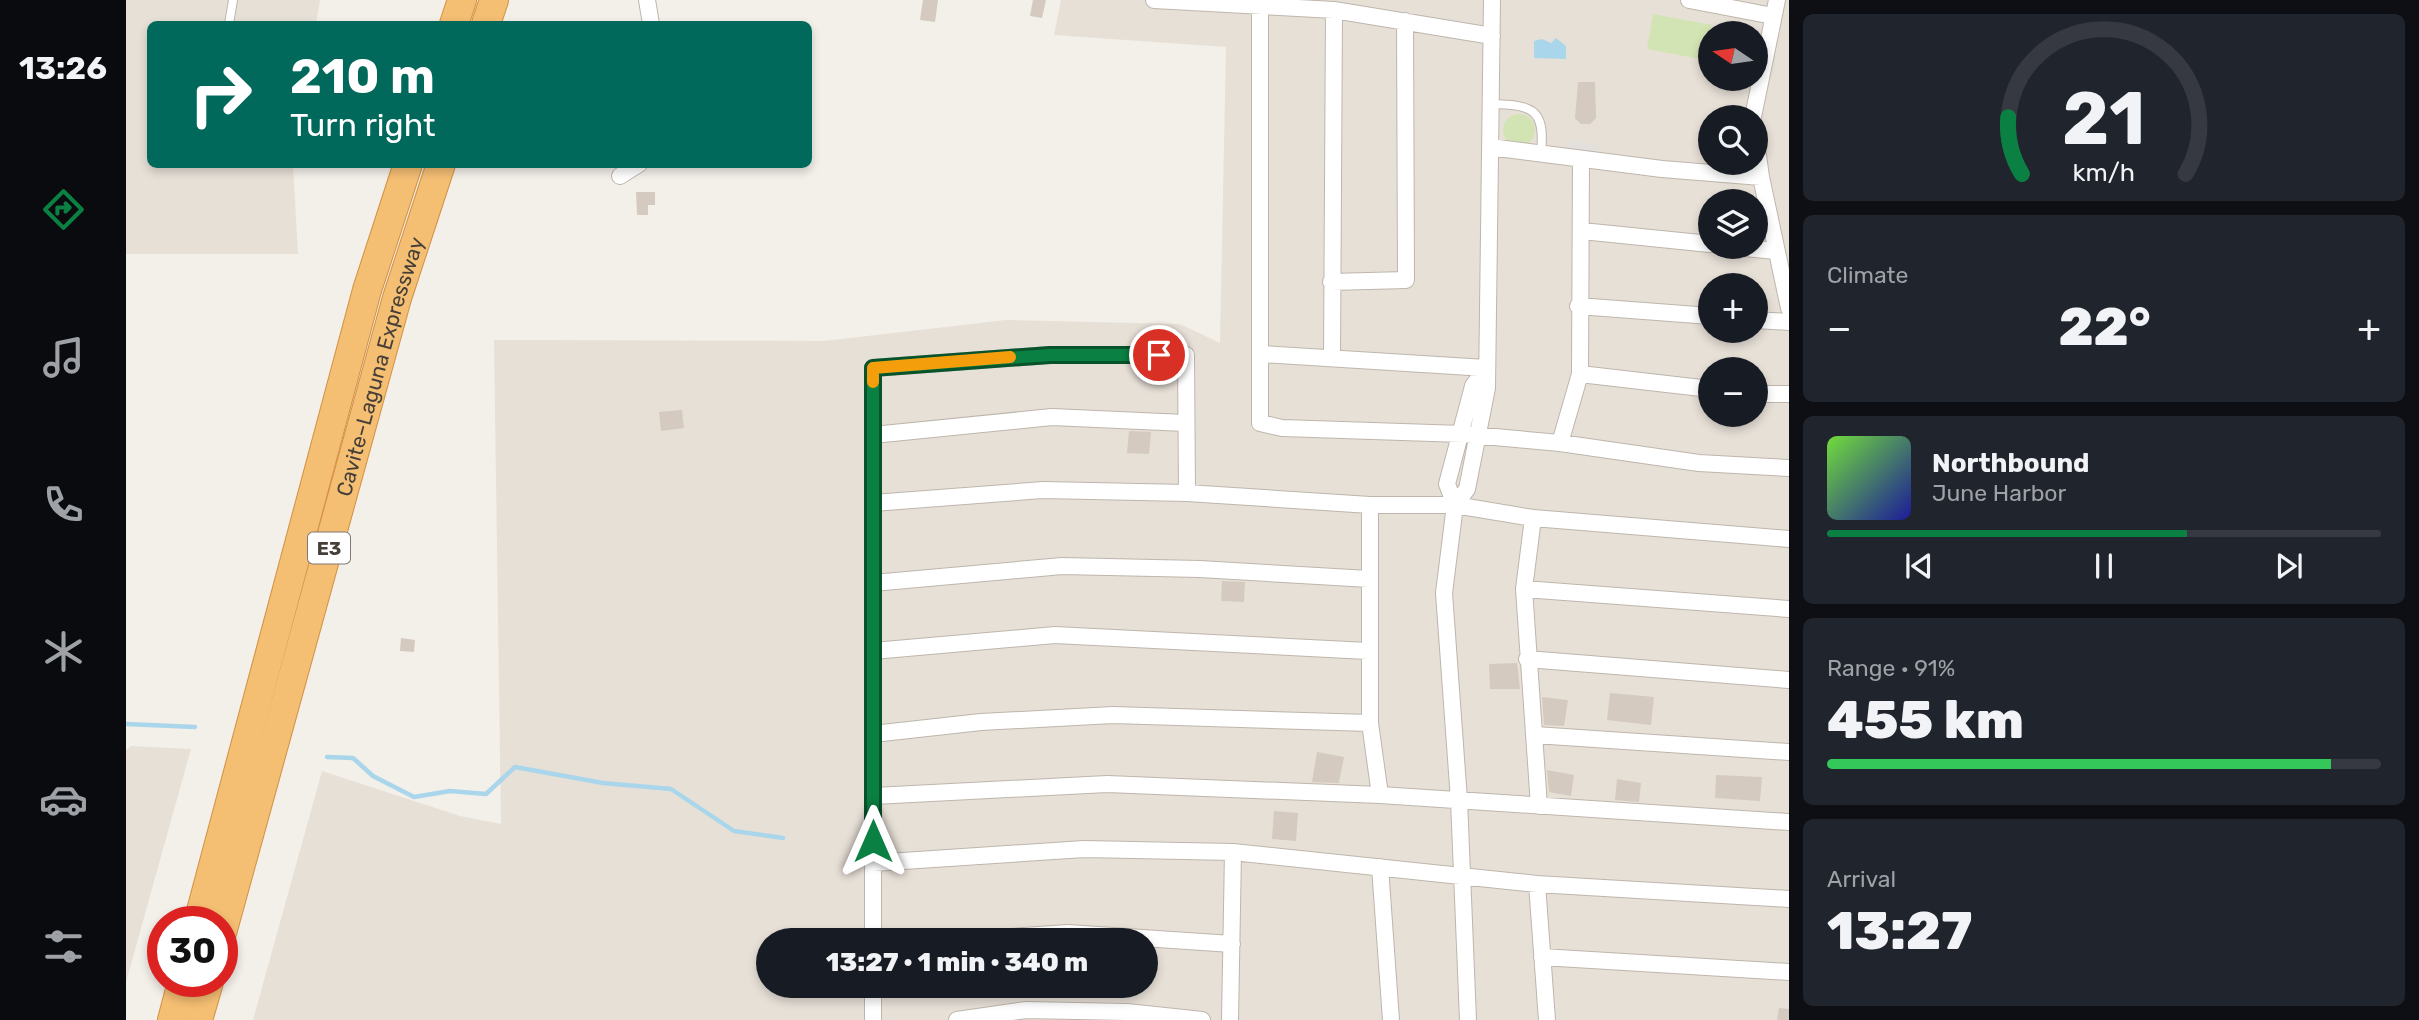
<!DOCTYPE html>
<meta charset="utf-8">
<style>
:root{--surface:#171b24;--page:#20242c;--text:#f1f3f6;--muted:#9ea1a6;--line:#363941;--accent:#0b8043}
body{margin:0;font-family:Rubik,sans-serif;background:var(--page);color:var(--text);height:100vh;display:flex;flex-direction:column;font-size:26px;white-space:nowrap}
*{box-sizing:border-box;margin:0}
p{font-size:23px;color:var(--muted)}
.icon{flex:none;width:38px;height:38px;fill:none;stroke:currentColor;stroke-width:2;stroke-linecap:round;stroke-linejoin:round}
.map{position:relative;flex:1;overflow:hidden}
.sheet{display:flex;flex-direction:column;gap:14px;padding:14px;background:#0d0f14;width:630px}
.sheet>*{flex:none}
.guide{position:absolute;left:21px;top:21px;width:665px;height:147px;border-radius:10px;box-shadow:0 4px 10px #0003;background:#00695c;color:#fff;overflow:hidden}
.needle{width:46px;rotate:283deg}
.buttons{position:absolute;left:1572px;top:21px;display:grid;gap:14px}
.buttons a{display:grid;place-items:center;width:70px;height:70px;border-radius:50%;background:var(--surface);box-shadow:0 4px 10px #0003;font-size:35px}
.speed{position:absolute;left:21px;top:906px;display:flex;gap:14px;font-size:35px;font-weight:700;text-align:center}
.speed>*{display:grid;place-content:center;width:91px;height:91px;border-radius:50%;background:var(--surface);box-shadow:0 4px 10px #0003;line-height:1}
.speed .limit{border:10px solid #d22;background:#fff;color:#111}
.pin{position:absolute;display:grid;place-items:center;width:60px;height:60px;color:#fff;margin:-30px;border:4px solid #fff;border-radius:50%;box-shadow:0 2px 7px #0007}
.me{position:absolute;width:77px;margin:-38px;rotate:0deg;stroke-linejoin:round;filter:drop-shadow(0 0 5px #0008)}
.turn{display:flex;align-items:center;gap:24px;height:147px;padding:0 28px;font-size:32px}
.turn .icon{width:91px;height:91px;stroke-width:2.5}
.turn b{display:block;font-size:49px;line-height:60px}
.big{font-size:52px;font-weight:800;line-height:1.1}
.sheet .widget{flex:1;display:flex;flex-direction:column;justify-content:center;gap:10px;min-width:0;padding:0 24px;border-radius:10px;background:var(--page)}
.sheet .dial{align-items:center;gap:0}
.dial svg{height:182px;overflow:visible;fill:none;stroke:var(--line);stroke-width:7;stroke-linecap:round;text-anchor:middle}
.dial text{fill:var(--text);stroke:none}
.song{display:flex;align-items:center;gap:21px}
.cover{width:84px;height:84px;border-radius:10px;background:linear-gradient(135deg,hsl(100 70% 55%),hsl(240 70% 35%))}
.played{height:7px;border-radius:4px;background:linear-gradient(90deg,var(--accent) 65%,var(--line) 65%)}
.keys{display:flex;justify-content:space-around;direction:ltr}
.heat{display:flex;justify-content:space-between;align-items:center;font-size:38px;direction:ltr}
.charge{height:10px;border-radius:5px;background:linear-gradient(90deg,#34c759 91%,var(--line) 0)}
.trip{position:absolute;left:630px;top:928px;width:402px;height:70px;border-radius:35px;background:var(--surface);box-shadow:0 4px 10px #0003;font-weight:800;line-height:70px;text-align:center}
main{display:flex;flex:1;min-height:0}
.dock{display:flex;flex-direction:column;width:126px;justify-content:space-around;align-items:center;background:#090b0e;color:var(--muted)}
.dock .icon{width:49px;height:49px}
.dock .current{color:var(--accent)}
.dock b{font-size:32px;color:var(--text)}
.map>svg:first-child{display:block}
.residential{fill:#e7e0d7;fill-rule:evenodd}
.green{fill:#d3e4b4}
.parking{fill:#e2dfdd}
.water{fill:#a9d6eb}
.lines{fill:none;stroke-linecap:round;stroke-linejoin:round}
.stream{stroke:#a9d6eb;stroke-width:4.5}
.building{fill:#d4cabf}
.service-casing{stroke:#beb6ac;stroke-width:10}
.minor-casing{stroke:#beb6ac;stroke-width:18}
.motorway-casing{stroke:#d29143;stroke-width:30}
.service{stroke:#fff;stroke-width:8}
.minor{stroke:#fff;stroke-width:16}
.motorway{stroke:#f4be73;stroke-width:28}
.route-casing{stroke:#07532c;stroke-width:18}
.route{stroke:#0b8043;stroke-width:12}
.slow{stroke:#f59e0b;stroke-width:12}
.labels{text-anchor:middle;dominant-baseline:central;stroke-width:6;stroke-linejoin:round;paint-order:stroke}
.shield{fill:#fff;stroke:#7e7974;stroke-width:2}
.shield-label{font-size:19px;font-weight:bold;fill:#463f38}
.street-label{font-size:21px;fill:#463f38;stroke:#fff}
</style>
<main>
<nav class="dock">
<b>13:26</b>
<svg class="icon current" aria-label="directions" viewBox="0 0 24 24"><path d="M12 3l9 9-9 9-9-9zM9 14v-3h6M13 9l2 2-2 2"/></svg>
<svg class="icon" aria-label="music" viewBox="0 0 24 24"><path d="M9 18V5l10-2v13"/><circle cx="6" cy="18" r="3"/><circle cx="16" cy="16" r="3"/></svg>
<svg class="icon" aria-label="phone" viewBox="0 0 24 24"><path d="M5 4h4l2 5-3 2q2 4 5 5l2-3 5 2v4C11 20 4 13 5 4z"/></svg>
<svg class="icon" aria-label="climate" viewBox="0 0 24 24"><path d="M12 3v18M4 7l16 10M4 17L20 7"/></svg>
<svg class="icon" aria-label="car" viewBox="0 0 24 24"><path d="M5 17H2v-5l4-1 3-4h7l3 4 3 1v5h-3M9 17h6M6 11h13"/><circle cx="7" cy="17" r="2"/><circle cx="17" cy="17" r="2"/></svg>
<svg class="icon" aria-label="filters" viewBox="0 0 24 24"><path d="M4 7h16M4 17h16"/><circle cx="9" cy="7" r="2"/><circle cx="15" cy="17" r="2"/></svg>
</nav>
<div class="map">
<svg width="1663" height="1020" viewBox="0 0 1663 1020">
<rect width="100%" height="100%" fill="#f3efe9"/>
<path class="residential" d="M0 0H194L190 24H24V164L167 165 172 254H0Z
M935 0H1663V1020H127L196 771 334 816 375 824 368 340 698 341 880 320 1054 324 1094 343 1100 47 928 35ZM1584 33H1629V79H1584ZM1584 117H1629V163H1584ZM1584 201H1629V247H1584ZM1584 285H1629V331H1584ZM1584 369H1629V415H1584ZM642 940H1020V985H642Z
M5 746 65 749 0 982V750Z"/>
<path class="green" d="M1527 14 1586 25 1579 60 1521 49Z
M1377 130a16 16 0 1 1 32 0a16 16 0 1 1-32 0Z"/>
<path class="parking" d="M1444 141 1472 144 1470 157 1443 153Z"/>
<path class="water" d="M1430 38 1440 46V59L1408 58V41L1416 39 1425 43Z"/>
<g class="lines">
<path class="stream" d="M0 724 69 727
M201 757 227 758 247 776 288 797 324 791 360 794 389 767 477 783 545 789 608 831 657 838"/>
</g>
<path class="building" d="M797 0H812L809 22 794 20Z
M907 0H920L916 18 904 16Z
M1452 82H1469L1470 118 1464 124H1455L1449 118Z
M510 192H529V205H522V215H511Z
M556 410 558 428 535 431 533 412Z
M1003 431 1025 432 1023 454 1001 453Z
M1096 581 1119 582 1118 602 1095 601Z
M275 638 289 640 288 652 274 651Z
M1391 663 1394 689H1364L1363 664Z
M1484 693 1528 697 1525 725 1481 720Z
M1416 697 1442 700 1438 726 1418 725Z
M1191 752 1218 757 1213 783 1186 782Z
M1421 770 1448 775 1445 796 1423 792Z
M1590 775 1636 777 1634 801 1589 798Z
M1491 779 1515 783 1513 802 1489 800Z
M1148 811 1172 813 1170 841 1146 839Z
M1653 1008 1663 1009V1020H1651Z"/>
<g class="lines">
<g class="service-casing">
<path id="service" d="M103 24 107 0
M1365 104C1404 105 1420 107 1415 152"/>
</g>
<g class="minor-casing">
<path id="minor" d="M521 0 525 24
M1028 0 1208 10 1366 36
M1563 0 1647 16
M1134 6V423L1156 428 1336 434 1434 443 1573 463 1663 468
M1627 117 1651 0
M1629 134 1635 177 1663 308
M1364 147 1536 169 1635 177
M494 176 513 164
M1456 231 1584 244
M1609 247 1650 251
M1205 282 1280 280 1279 21
M1452 306 1584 316
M1629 320 1663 322
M1136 354 1360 368
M1206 358 1208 10
M1454 374 1584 389
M1629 394H1663
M747 435 926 417 1059 423
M1434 443 1454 374 1455 159
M747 503 917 490 1061 493 1244 505H1329L1407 518 1663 539
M1244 505V723L1254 795
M1329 505 1341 489 1361 388 1366 0
M1407 518 1398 589 1413 806
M747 583 936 566 1074 569 1243 579
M1398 589 1663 609
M747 651 929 635 1242 651
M1401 659 1663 680
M747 734 855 722 987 715 1244 723
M1409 735 1663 752
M748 796 981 784 1254 795 1663 822
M747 863 958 849 1107 852 1411 884 1663 899
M1254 867 1265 1020
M1411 884 1421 1020
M747 940V368L924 355H1060L1061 493
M841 940 942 933 1106 944
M1416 957 1663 972
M747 985V1020
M831 1020 900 1010 1001 1012 1076 1020
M1104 1020 1107 852
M1342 1020 1333 800 1318 593 1329 505 1321 484 1347 386 1360 368"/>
</g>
<g class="motorway-casing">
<g id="motorway">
<path d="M328 24 336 0"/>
<path d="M360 24 368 0"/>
<path d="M72 922 241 290 282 164"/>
<path id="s1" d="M96 933 271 298 315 164"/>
<path d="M46 1020 56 982"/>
<path d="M72 1020 83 982"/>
</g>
</g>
<use href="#service" class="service"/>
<use href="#minor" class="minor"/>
<use href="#motorway" class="motorway"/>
</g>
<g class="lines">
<g class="route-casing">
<path id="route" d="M747 841V368L924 355H1033"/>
</g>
<use href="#route" class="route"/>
<path class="slow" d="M747 382V368L884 357"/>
</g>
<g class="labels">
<rect class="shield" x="182" y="532.5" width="42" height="31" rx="5"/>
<g class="shield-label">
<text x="203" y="548">E3</text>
</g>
<g class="street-label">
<text stroke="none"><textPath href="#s1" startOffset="588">Cavite–Laguna Expressway</textPath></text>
</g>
</g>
</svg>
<div class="buttons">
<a><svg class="needle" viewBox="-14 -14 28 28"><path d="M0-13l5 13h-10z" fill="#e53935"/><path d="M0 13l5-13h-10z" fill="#9ea1a6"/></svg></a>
<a><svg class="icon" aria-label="search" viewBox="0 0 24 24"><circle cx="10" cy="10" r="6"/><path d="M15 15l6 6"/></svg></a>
<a><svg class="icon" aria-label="layers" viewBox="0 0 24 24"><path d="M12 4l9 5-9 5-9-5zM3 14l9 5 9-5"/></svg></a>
<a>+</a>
<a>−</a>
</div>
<div class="speed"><div class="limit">30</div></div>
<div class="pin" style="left:1033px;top:355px;background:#d93025"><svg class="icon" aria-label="arrive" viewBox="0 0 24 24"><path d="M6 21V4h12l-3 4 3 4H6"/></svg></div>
<svg class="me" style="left:747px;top:841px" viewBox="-20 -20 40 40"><path d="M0-17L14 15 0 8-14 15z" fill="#0b8043" stroke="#fff" stroke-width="4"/></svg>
<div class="trip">13:27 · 1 min · 340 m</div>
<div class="guide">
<div class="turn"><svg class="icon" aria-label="right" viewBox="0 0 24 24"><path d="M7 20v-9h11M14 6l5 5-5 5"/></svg><div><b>210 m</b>Turn right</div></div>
</div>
</div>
<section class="sheet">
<div class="widget dial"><svg viewBox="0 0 100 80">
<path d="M14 69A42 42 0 1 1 86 69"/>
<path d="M14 69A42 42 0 0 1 8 44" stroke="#0b8043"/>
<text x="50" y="56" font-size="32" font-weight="700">21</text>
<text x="50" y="72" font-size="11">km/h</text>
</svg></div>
<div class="widget"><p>Climate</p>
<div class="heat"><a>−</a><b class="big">22°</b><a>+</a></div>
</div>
<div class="widget">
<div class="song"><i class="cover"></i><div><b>Northbound</b><p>June Harbor</p></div></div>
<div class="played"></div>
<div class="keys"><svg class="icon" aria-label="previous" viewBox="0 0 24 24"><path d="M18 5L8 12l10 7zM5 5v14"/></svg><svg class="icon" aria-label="pause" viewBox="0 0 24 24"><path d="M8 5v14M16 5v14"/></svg><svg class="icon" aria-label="next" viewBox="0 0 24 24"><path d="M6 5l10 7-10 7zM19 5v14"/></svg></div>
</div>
<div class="widget"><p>Range · 91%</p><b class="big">455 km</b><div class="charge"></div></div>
<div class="widget"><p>Arrival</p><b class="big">13:27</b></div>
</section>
</main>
